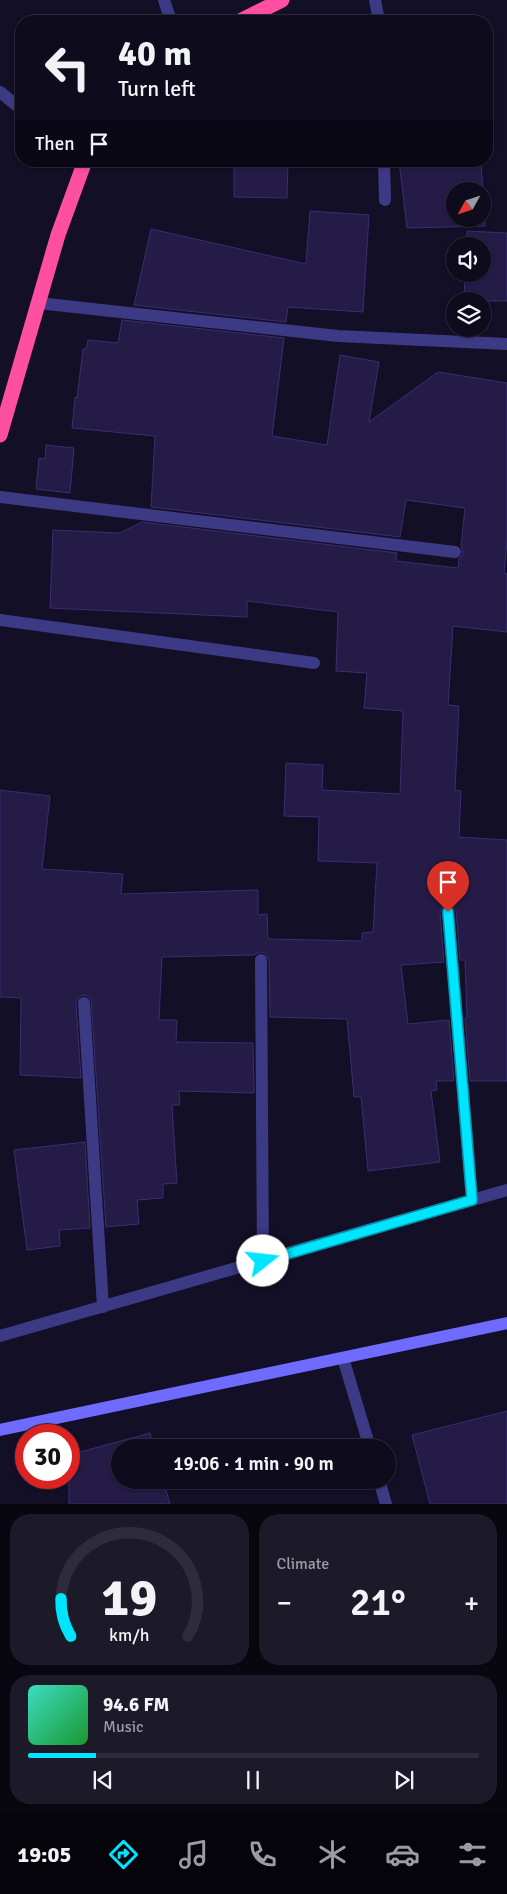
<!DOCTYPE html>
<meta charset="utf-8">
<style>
:root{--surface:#0e0b1c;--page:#1c1929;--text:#f1f3f6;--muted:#9b9ba3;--line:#2e2b3b;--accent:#00e5ff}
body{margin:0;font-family:Signika,sans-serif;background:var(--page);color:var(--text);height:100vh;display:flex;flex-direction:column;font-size:19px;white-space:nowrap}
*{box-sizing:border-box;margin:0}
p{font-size:16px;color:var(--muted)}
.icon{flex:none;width:28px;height:28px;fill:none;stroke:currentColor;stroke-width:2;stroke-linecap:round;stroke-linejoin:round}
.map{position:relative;height:1504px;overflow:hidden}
.drawer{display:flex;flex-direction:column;gap:10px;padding:10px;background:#08060f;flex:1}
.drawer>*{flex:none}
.top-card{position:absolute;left:15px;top:15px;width:478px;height:152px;border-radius:20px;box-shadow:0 1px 4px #0004,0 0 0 1px var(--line);background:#0e0b1c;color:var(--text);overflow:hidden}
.needle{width:32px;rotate:230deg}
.buttons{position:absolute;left:446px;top:182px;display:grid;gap:10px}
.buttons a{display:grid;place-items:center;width:45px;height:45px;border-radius:50%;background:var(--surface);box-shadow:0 1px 4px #0004,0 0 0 1px var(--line);font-size:25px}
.speed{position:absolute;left:15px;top:1424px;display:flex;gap:10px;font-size:25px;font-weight:700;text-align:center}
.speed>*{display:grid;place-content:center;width:65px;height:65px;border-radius:50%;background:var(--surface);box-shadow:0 1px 4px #0004,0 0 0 1px var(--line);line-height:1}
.speed .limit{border:8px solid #d22;background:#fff;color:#111}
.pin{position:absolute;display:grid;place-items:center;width:42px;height:42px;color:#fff;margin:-51px -21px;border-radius:50% 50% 50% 0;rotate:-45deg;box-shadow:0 0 5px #0007}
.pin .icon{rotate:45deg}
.me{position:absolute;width:55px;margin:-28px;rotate:74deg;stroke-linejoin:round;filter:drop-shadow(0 0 4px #0008)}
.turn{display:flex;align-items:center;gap:18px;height:105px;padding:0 20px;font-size:22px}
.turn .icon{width:65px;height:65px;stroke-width:2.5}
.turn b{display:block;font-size:35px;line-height:42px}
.then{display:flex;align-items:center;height:48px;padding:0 20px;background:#0003;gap:10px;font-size:19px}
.big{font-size:38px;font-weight:600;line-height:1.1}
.drawer .card{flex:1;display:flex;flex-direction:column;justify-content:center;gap:8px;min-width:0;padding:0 18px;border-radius:20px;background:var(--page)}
.drawer .dial{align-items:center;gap:0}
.dial svg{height:130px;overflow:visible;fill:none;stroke:var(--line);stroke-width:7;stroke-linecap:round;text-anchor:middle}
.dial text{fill:var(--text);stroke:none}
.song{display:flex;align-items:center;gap:15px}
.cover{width:60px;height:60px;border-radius:8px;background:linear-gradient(135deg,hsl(170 70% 55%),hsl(130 70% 35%))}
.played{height:5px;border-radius:2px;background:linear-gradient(90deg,var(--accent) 15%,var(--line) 15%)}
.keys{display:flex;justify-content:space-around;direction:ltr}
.heat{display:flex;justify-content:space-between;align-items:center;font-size:28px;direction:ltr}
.drawer .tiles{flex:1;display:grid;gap:10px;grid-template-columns:1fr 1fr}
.card:last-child{grid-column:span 2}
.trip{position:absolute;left:111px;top:1439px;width:285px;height:50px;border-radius:25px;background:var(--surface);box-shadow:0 1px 4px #0004,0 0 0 1px var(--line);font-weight:600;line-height:50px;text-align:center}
.menu{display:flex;height:80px;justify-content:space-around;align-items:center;background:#06040b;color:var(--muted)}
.menu .icon{width:35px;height:35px}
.menu .selected{color:var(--accent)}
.menu b{font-size:22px;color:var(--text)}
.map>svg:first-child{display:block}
.building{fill:#241b47;stroke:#3b2d73;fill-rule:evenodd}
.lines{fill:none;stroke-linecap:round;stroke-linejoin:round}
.street{stroke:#3d3a85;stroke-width:12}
.secondary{stroke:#6f6bff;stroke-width:12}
.highway{stroke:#ff4fa3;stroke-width:15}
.route-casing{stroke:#0095a6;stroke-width:12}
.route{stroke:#00e5ff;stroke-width:9}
</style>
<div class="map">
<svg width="507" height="1504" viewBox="0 0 507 1504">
<rect width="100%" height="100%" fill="#130f26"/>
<path class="building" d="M234 161H288L287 198 234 197Z
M399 161H481L485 226 407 228ZM455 191H482V219H455Z
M310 211 369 215 363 312 288 307 286 322 134 305 151 229 306 264Z
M467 231 507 233V301H464L465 274H482V246H466Z
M122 320 284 338 272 436 327 445 340 355 379 362 369 422 438 372 507 383V541L504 573 507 574V632L453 626 448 705 459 706 455 790 461 791 459 837 507 840V1081H470L465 1018H467L465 960H460L456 911 451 904 443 906 440 912 444 962 401 965 408 1024 449 1020 454 1081H436L437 1090 431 1091 440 1162 368 1171 361 1097H354L347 1019 270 1017 269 960 265 953 260 952 254 955 162 957 159 1020H177L176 1042 253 1043 254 1093 179 1091 180 1105H172L177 1183 163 1184V1198L137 1200 139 1224 106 1227 91 999 87 996 83 995 79 997 76 1003 81 1078 20 1075 21 998 0 997V790L50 796 42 869 123 874 121 894 258 890V915L267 914 268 939 362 941V933L373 932 377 863 318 861 319 817 284 816 286 763 323 765 322 790 400 794 403 711 364 708 367 673 336 671 338 612 247 601V617L50 608 53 530 120 533 142 522 397 553 396 561 458 568 459 559 463 553 461 546 465 508 406 500 400 537 151 507 155 436 72 428 75 397 77 398 83 349H86L88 340 118 343Z
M46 445 74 448 70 493 36 489 39 458 45 459Z
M85 1142 90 1228 59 1230 60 1246 27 1250 14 1150Z
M507 1411V1504H430L412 1435Z
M150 1433 154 1448H120V1480H163L170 1504H69V1455Z"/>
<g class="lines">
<path class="street" d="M164 0 171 21
M375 0 379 21
M0 92 21 109
M384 161 385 200
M38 303 338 336 507 344
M0 497 455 552
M0 620 314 663
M448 912 472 1200
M261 960 263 1261
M84 1003 103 1307
M0 1336 507 1190
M343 1358 370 1448
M379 1480 386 1504"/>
<path class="secondary" d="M0 1430 507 1323"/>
<path class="highway" d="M240 21 282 0
M0 435 58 235 85 161"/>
</g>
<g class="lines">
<g class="route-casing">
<path id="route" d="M263 1261 472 1200 448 912"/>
</g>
<use href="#route" class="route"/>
</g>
</svg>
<div class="buttons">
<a><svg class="needle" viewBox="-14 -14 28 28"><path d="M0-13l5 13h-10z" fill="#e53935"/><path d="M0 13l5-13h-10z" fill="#9b9ba3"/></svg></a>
<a><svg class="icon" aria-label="sound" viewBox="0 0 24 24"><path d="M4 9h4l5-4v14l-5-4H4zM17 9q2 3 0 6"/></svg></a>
<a><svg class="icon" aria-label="layers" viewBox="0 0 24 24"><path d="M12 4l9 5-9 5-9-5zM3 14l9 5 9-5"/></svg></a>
</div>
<div class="speed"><div class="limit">30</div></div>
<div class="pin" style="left:448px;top:912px;background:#d93025"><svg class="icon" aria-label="arrive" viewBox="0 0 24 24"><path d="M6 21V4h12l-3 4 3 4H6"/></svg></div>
<svg class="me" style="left:263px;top:1261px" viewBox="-20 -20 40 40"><circle r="19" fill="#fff"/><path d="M0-13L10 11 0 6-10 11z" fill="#00e5ff"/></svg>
<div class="trip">19:06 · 1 min · 90 m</div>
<div class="top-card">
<div class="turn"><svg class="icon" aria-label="left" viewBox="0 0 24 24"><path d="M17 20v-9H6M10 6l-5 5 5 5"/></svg><div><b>40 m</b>Turn left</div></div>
<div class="then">Then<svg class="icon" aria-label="arrive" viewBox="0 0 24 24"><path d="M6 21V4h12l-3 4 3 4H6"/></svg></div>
</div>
</div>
<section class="drawer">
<div class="tiles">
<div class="card dial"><svg viewBox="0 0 100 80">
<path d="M14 69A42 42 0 1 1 86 69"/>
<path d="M14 69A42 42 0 0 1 8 46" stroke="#00e5ff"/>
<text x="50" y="56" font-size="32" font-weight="700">19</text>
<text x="50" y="72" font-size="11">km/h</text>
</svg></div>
<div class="card"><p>Climate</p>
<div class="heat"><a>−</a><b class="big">21°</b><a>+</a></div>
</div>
<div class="card">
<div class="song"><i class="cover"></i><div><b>94.6 FM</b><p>Music</p></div></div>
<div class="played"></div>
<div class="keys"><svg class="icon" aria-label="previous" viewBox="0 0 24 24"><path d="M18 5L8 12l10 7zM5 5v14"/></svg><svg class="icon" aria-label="pause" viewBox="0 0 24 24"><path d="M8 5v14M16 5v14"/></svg><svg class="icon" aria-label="next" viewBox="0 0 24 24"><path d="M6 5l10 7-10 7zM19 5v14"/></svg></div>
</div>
</div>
</section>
<nav class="menu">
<b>19:05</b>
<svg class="icon selected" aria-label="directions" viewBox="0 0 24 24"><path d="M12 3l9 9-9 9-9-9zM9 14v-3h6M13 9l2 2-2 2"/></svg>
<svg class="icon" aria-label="music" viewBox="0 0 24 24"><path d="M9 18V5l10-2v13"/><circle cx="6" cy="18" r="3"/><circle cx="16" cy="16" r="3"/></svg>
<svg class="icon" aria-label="phone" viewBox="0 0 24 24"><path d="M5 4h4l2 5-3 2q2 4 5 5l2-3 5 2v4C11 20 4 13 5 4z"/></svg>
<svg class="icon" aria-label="climate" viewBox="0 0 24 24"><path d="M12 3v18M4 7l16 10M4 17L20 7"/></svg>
<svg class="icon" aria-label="car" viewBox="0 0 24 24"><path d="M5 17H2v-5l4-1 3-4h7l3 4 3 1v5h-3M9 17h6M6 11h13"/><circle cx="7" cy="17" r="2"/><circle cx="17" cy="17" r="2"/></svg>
<svg class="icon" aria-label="filters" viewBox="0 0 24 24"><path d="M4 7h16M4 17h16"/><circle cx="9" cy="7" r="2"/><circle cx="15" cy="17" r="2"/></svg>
</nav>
